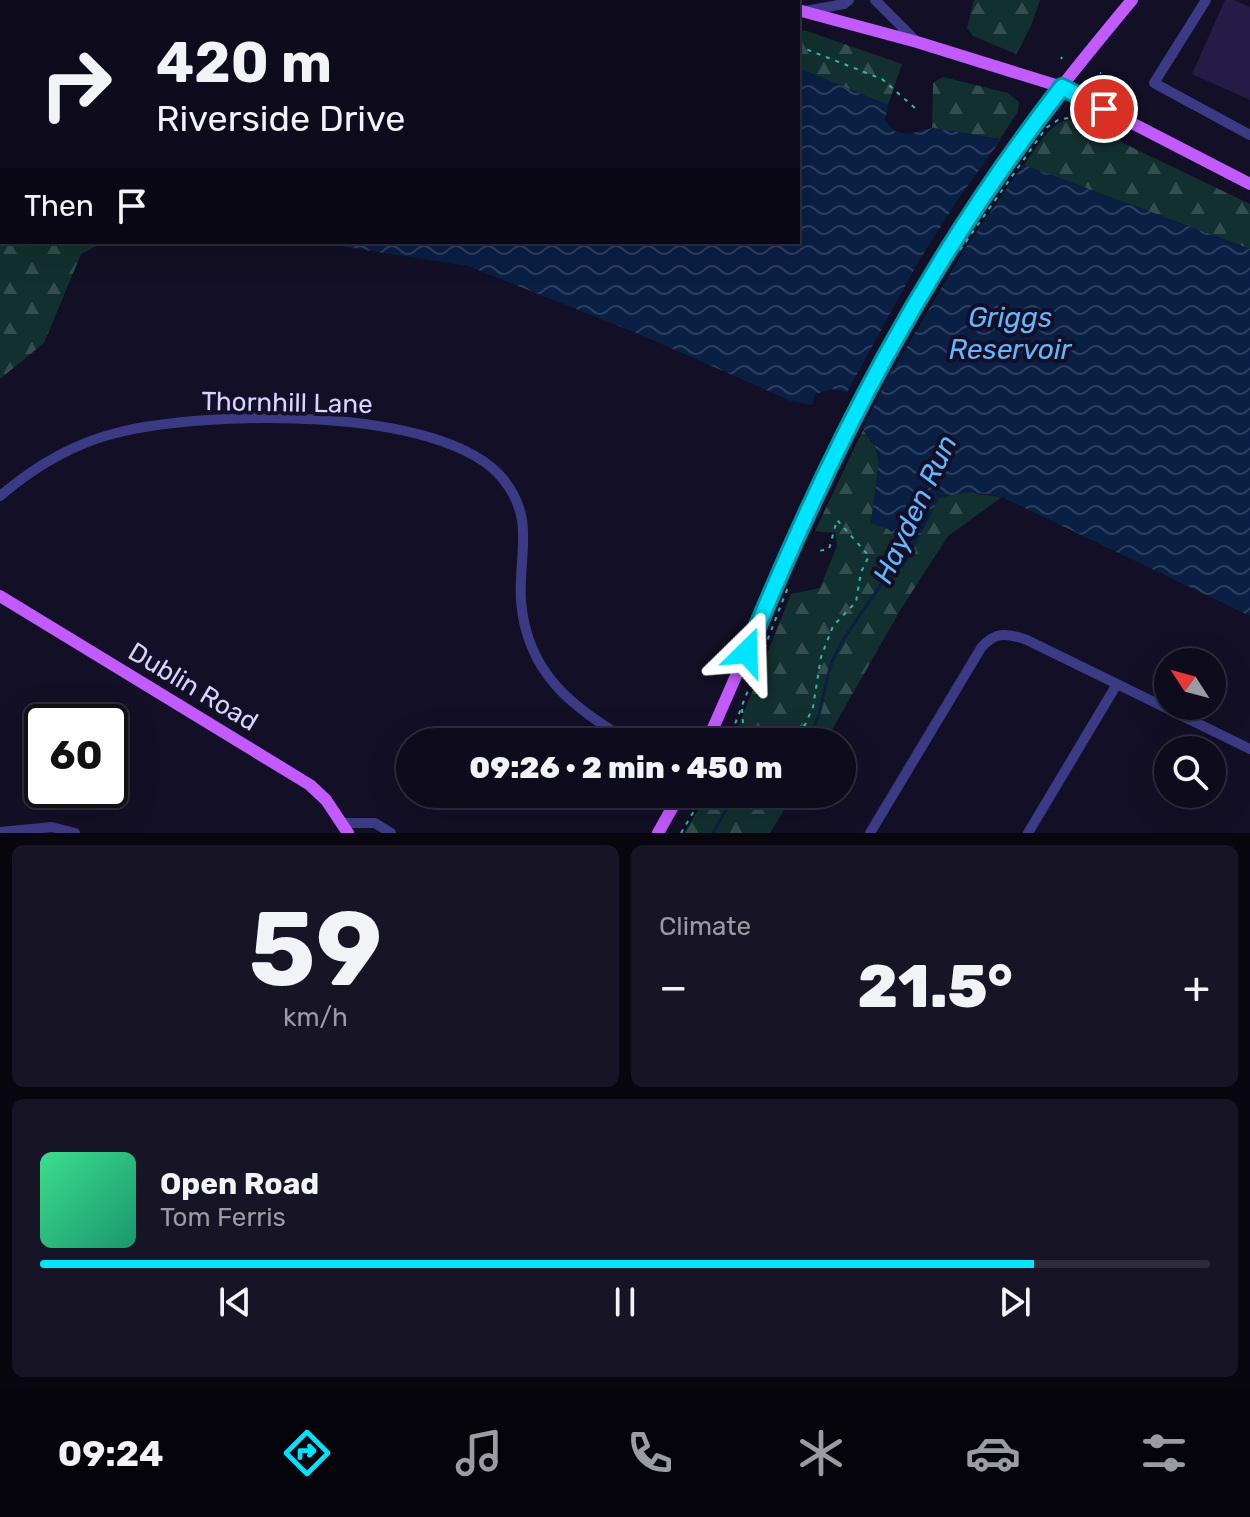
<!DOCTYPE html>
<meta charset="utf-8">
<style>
:root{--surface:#0e0b1c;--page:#171425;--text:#f1f3f6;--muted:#9b9ba3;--line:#2e2b3b;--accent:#00e5ff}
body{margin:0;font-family:Rubik,sans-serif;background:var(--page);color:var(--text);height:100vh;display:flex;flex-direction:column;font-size:30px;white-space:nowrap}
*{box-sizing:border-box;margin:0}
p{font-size:26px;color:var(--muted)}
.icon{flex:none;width:44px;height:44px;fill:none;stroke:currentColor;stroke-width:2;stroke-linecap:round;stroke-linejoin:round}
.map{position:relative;height:833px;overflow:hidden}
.sheet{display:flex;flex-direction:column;gap:12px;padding:12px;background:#08060f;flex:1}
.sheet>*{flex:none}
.top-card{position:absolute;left:0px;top:0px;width:800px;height:244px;box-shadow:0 8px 32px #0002,0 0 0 2px var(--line);background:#0e0b1c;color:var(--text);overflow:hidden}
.needle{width:52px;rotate:306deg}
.tools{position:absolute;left:1154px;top:648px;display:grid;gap:16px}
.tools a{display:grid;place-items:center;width:72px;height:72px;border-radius:50%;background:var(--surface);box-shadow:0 8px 32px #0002,0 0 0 2px var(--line);font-size:40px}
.speed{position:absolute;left:24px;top:704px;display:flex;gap:16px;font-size:40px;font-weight:700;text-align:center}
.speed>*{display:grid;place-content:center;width:104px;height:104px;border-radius:50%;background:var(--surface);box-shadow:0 8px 32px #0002,0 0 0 2px var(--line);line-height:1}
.speed .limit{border:4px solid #111;border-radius:12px;background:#fff;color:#111}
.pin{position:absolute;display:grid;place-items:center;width:68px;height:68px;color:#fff;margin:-34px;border:4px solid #fff;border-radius:50%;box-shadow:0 2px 8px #0007}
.me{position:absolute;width:88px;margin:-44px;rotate:22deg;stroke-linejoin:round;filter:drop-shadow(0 0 6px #0008)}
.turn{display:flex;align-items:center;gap:28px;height:168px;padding:0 24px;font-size:36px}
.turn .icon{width:104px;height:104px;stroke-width:2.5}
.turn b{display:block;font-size:56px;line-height:68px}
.then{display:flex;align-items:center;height:76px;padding:0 24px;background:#0003;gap:16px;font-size:30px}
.big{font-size:60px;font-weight:800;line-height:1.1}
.sheet .card{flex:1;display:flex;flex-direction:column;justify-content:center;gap:12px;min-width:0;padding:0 28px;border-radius:12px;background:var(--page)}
.sheet .dial{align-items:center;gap:0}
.dial b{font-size:104px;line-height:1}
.song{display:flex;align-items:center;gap:24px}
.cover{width:96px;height:96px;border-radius:12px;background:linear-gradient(135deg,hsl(150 70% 55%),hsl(160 70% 35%))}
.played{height:8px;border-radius:4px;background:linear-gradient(90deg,var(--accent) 85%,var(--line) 85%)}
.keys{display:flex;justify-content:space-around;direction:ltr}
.heat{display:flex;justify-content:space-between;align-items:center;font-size:44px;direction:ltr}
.sheet .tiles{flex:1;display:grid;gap:12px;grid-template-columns:1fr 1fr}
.card:last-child{grid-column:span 2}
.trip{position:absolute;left:396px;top:728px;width:460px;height:80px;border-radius:40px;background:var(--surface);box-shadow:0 8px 32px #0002,0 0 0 2px var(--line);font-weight:800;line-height:80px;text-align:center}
.menu{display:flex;height:128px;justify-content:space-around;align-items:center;background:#06040b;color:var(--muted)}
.menu .icon{width:56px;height:56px}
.menu .on{color:var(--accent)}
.menu b{font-size:36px;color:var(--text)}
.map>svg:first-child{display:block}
.forest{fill:url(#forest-firs)}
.water{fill:url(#water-waves)}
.pier{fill:#130f26}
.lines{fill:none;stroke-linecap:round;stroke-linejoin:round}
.stream{stroke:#0a1f44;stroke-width:3}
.building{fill:#241b47}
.path{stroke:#2fb8b0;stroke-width:2;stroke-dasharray:4 6;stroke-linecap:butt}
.minor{stroke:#3d3a85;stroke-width:10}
.major{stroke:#c25bff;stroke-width:12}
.route-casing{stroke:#0095a6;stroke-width:20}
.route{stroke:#00e5ff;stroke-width:14}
.labels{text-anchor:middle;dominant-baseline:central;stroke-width:8;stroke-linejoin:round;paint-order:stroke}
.street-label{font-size:26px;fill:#d9d4ff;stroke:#130f26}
.water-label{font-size:28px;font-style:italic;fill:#62b6ff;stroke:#130f26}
</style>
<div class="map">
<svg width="1250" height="833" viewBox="0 0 1250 833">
<defs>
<pattern id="forest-firs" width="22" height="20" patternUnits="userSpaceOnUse" patternTransform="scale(2)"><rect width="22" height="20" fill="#12302f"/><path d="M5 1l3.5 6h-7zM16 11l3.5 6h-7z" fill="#344d4e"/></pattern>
<pattern id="water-waves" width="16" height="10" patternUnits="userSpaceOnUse" patternTransform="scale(2)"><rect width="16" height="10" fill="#0a1f44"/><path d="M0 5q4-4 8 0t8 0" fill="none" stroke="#2d3f60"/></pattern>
</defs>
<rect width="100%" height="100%" fill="#130f26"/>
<path class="forest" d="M974 0H1040L1031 26 1016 54 973 36 967 28Z
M798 31H807L902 64 888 105 798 68Z
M943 77 1008 93 1019 102 1018 111 1000 139 932 128 933 83Z
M1068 120 1077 121 1250 204V249L1024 165C1036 149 1048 124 1068 120Z
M0 187 2 242H104L81 254 44 343 0 379Z
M863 430 875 446 879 462 871 523 887 528 895 535 889 560 923 529 939 498 962 492 1002 497 948 536 901 609 825 742H732L791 594 820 588 837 546 835 533 815 531Z
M708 794H794L770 833H684Z"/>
<path class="water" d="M0 0H564L571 2H2V187Z
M798 68 888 105 885 121 894 131 909 134 932 128 1000 139 1024 165 1250 249V616L1002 497C979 491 962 492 939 498L907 562 893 564 889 560 895 535 887 528 871 524 879 462 875 446 858 421 860 395 832 389 815 394 812 405 791 401 639 334 468 266 314 242H798Z"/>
<path class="pier" d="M1003 137 1026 161 966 247 888 378 860 433 854 421 856 398 845 396 920 259 961 195Z"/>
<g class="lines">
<path class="stream" d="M806 742C826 712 821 685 835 655 851 622 878 595 894 562
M713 833 735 794"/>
</g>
<path class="building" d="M1225 0H1234L1250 7V100L1192 74Z"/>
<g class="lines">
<path class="path" d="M798 46 882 79 916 109
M1061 57 1062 59
M1100 73H1101
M1100 78H1102
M960 250 1046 128 1058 120 1074 117
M742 709 743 723 740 736 743 742
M728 742 788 587
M782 742 786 731 805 725 813 707 821 657 833 626 856 602 861 572 869 556 837 520 829 549 818 551
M681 833 704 794"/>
<path class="minor" d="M875 0 916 41
M1206 0 1154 83 1250 135
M805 11 844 4 849 0
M0 496C34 467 72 444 116 433 202 411 442 404 503 479 536 519 518 555 521 601 527 674 572 707 631 742
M343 823H375L391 833
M0 832 52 827 75 833
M870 833 981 648C995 631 1007 633 1027 640L1250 749
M1028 833 1117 684"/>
<path class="major" d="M755 0 763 2
M798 10 917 42 1062 87 1250 184
M0 596 310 785 326 800 348 833
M707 742 833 455C875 369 922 284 975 205 1023 133 1077 66 1132 0
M658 833 680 794"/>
</g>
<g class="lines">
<g class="route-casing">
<path id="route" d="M747 652C831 446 925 263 1062 87L1104 109"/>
</g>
<use href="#route" class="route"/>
</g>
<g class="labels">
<g class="street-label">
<text transform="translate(287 403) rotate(1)">Thornhill Lane</text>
<text transform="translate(193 687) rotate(31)">Dublin Road</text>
</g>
<g class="water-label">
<text x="1010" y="317">Griggs<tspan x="1010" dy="32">Reservoir</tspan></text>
<text transform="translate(915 509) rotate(-65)">Hayden Run</text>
</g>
</g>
</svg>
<div class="tools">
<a><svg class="needle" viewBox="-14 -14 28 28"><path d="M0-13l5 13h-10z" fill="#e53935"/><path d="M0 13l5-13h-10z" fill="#9b9ba3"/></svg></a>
<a><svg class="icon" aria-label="search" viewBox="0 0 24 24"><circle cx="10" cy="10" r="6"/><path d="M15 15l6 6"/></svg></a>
</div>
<div class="speed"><div class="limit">60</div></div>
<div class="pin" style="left:1104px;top:109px;background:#d93025"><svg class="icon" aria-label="arrive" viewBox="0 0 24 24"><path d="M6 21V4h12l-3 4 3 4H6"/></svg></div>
<svg class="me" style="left:747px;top:652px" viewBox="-20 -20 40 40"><path d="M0-17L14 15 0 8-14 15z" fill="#00e5ff" stroke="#fff" stroke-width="4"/></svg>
<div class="trip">09:26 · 2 min · 450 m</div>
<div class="top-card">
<div class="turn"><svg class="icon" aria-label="right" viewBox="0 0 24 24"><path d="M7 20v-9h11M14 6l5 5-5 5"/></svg><div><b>420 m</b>Riverside Drive</div></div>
<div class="then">Then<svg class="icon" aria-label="arrive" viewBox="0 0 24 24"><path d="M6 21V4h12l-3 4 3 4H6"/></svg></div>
</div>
</div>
<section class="sheet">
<div class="tiles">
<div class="card dial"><b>59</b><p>km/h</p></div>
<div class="card"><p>Climate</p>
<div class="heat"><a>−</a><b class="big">21.5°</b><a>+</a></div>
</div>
<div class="card">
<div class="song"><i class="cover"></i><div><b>Open Road</b><p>Tom Ferris</p></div></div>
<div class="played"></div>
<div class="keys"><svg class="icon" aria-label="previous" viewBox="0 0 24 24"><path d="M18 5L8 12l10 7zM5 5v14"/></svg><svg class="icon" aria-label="pause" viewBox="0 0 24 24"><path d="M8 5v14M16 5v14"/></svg><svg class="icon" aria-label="next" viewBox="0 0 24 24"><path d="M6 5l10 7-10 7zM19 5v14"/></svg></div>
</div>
</div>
</section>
<nav class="menu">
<b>09:24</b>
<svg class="icon on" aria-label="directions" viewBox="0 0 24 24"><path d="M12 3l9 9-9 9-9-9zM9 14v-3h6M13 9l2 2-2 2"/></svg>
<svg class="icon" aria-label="music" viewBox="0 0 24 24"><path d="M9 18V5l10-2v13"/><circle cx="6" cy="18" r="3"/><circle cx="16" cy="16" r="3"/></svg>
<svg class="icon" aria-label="phone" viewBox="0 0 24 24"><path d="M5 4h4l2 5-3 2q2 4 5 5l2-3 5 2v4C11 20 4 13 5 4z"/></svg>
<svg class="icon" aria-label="climate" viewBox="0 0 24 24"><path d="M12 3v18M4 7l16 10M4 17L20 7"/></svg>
<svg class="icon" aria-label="car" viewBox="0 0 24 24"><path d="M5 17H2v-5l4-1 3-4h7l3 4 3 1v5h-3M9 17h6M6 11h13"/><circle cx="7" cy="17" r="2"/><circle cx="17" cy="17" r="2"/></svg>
<svg class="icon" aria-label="filters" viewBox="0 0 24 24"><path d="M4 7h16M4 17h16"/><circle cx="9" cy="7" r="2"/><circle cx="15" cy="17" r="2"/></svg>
</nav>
